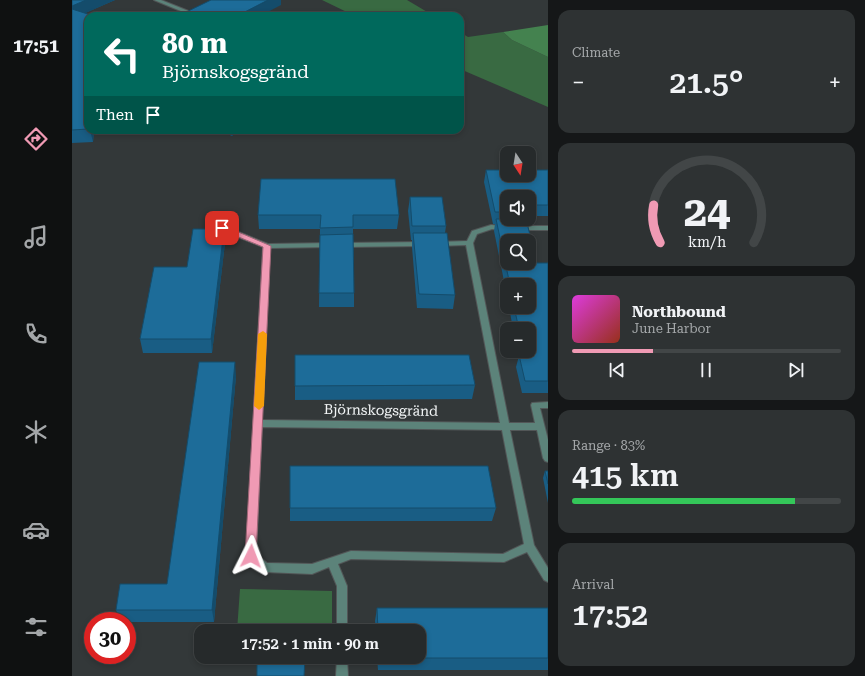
<!DOCTYPE html>
<meta charset="utf-8">
<style>
:root{--surface:#262a2b;--page:#2e3233;--text:#f1f3f6;--muted:#a4a7a9;--line:#424647;--accent:#f09ab4}
body{margin:0;font-family:"Roboto Serif",serif;background:var(--page);color:var(--text);height:100vh;display:flex;flex-direction:column;font-size:15px;white-space:nowrap}
*{box-sizing:border-box;margin:0}
p{font-size:13px;color:var(--muted)}
.icon{flex:none;width:22px;height:22px;fill:none;stroke:currentColor;stroke-width:2;stroke-linecap:round;stroke-linejoin:round}
.map{position:relative;flex:1;overflow:hidden}
.sheet{display:flex;flex-direction:column;gap:10px;padding:10px;background:#151718;width:317px}
.sheet>*{flex:none}
.hud{position:absolute;left:12px;top:12px;width:380px;height:122px;border-radius:12px;box-shadow:0 2px 6px #0003,0 0 0 1px var(--line);background:#00695c;color:#fff;overflow:hidden}
.needle{width:26px;rotate:168deg}
.fabs{position:absolute;left:428px;top:146px;display:grid;gap:8px}
.fabs a{display:grid;place-items:center;width:36px;height:36px;border-radius:8px;background:var(--surface);box-shadow:0 2px 6px #0003,0 0 0 1px var(--line);font-size:20px}
.speed{position:absolute;left:12px;top:612px;display:flex;gap:8px;font-size:20px;font-weight:700;text-align:center}
.speed>*{display:grid;place-content:center;width:52px;height:52px;border-radius:50%;background:var(--surface);box-shadow:0 2px 6px #0003,0 0 0 1px var(--line);line-height:1}
.speed .limit{border:6px solid #d22;background:#fff;color:#111}
.pin{position:absolute;display:grid;place-items:center;width:34px;height:34px;color:#fff;margin:-17px;border-radius:8px;box-shadow:0 2px 6px #0006}
.me{position:absolute;width:44px;margin:-22px;rotate:3deg;stroke-linejoin:round;filter:drop-shadow(0 0 3px #0008)}
.turn{display:flex;align-items:center;gap:14px;height:84px;padding:0 12px;font-size:18px}
.turn .icon{width:52px;height:52px;stroke-width:2.5}
.turn b{display:block;font-size:28px;line-height:34px}
.then{display:flex;align-items:center;height:38px;padding:0 12px;background:#0003;gap:8px;font-size:15px}
.big{font-size:30px;font-weight:600;line-height:1.1}
.sheet .card{flex:1;display:flex;flex-direction:column;justify-content:center;gap:6px;min-width:0;padding:0 14px;border-radius:12px;background:var(--page)}
.sheet .dial{align-items:center;gap:0}
.dial svg{height:104px;overflow:visible;fill:none;stroke:var(--line);stroke-width:7;stroke-linecap:round;text-anchor:middle}
.dial text{fill:var(--text);stroke:none}
.song{display:flex;align-items:center;gap:12px}
.cover{width:48px;height:48px;border-radius:6px;background:linear-gradient(135deg,hsl(300 70% 55%),hsl(10 70% 35%))}
.played{height:4px;border-radius:2px;background:linear-gradient(90deg,var(--accent) 30%,var(--line) 30%)}
.keys{display:flex;justify-content:space-around;direction:ltr}
.heat{display:flex;justify-content:space-between;align-items:center;font-size:22px;direction:ltr}
.charge{height:6px;border-radius:3px;background:linear-gradient(90deg,#34c759 83%,var(--line) 0)}
.trip{position:absolute;left:122px;top:624px;width:232px;height:40px;border-radius:12px;background:var(--surface);box-shadow:0 2px 6px #0003,0 0 0 1px var(--line);font-weight:600;line-height:40px;text-align:center}
main{display:flex;flex:1;min-height:0}
.tabs{display:flex;flex-direction:column;width:72px;justify-content:space-around;align-items:center;background:#0f1111;color:var(--muted)}
.tabs .icon{width:28px;height:28px}
.tabs .selected{color:var(--accent)}
.tabs b{font-size:18px;color:var(--text)}
.map>svg:first-child{display:block}
.green{fill:#396a42}
.forest{fill:#44824f}
.lines{fill:none;stroke-linecap:round;stroke-linejoin:round}
.minor-casing{stroke:#525657;stroke-width:2}
.minor{fill:#5c837a;fill-rule:evenodd}
.wall{fill:#195d84}
.shaded-wall{fill:#144c6b}
.building{fill:#1d6c99;stroke:#144c6b;fill-rule:evenodd}
.route{fill:#f09ab4;stroke:#9c6475}
.slow{fill:#f59e0b}
.labels{text-anchor:middle;dominant-baseline:central;stroke-width:4;stroke-linejoin:round;paint-order:stroke}
.street-label{font-size:14px;fill:#f2f5f6;stroke:#333839}
</style>
<main>
<nav class="tabs">
<b>17:51</b>
<svg class="icon selected" aria-label="directions" viewBox="0 0 24 24"><path d="M12 3l9 9-9 9-9-9zM9 14v-3h6M13 9l2 2-2 2"/></svg>
<svg class="icon" aria-label="music" viewBox="0 0 24 24"><path d="M9 18V5l10-2v13"/><circle cx="6" cy="18" r="3"/><circle cx="16" cy="16" r="3"/></svg>
<svg class="icon" aria-label="phone" viewBox="0 0 24 24"><path d="M5 4h4l2 5-3 2q2 4 5 5l2-3 5 2v4C11 20 4 13 5 4z"/></svg>
<svg class="icon" aria-label="climate" viewBox="0 0 24 24"><path d="M12 3v18M4 7l16 10M4 17L20 7"/></svg>
<svg class="icon" aria-label="car" viewBox="0 0 24 24"><path d="M5 17H2v-5l4-1 3-4h7l3 4 3 1v5h-3M9 17h6M6 11h13"/><circle cx="7" cy="17" r="2"/><circle cx="17" cy="17" r="2"/></svg>
<svg class="icon" aria-label="filters" viewBox="0 0 24 24"><path d="M4 7h16M4 17h16"/><circle cx="9" cy="7" r="2"/><circle cx="15" cy="17" r="2"/></svg>
</nav>
<div class="map">
<svg width="476" height="676" viewBox="0 0 476 676">
<rect width="100%" height="100%" fill="#333839"/>
<path class="green" d="M250 0H335L362 16H283Z
M388 32 396 37 431 32 440 40 476 57V107L388 69Z
M168 589 260 591V631H165Z"/>
<path class="forest" d="M476 25V57L440 40 431 32Z"/>
<g class="lines">
<g class="minor-casing">
<path id="minor" d="M82 0H89L129 16H121Z
M419 225 433 226 437 228 433 230 420 229 405 234 401 243 437 423H463L459 405 460 403 476 402V408H468L476 440V462L473 461 471 458 465 430H438L462 545 476 568V582L472 580 455 552 432 562 279 559 266 564 275 586V631H265V586L257 567 240 574 193 572 175 559 174 556 191 247 148 230 146 228 150 226H152L196 244 258 243 262 245 258 247 198 248 190 420 428 423 394 245 365 246 361 244 365 242 395 241 400 231ZM190 427 430 430 452 544 431 554 279 551 240 564 195 563 184 554Z
M445 226H476V230H447L443 228Z
M350 242 354 244 353 246 271 247 267 245 271 243Z
M265 657H275L276 676H264Z"/>
</g>
<use href="#minor" class="minor"/>
</g>
<path class="wall" d="M0 0H43L13 13 16 16V130H22L21 142 0 143Z
M147 130H168L160 136Z
M414 170H476V216H457V197H435V219L465 263H476V393H450L444 367 447 356 446 351H457V329H441L437 307H457V285H435V296L422 231 423 224H421L412 182Z
M338 197 374 226 373 233 383 295 381 309 345 308 340 247V240H339L336 211Z
M186 215H327L325 229H281L282 293V307H247L248 229H187Z
M152 229 153 243 140 353H71L68 339 115 267Z
M164 376 142 622H55V621H48L44 610 95 584Z
M403 385 400 399 223 400V386Z
M473 471H476V503L471 478Z
M218 508H424L420 521H218Z
M305 608H476V670H306L305 657H347V631H304L303 621Z"/>
<path class="shaded-wall" d="M14 0H43L0 19V6Z
M196 0H209V5L188 16H165Z
M18 130H22L21 142Z
M159 130H168L160 136Z
M152 229 153 243 140 353 139 339Z
M163 362 164 376 142 622 140 610Z"/>
<path class="building" d="M0 0H14L0 6Z
M139 0H196L165 16H106Z
M0 9 22 16H16V129L0 130Z
M414 170H435V175H457V170H476V205H457V197H435V212H423Z
M189 179H323L327 215H281V227L248 228 249 215H186Z
M338 197H370L374 226H340Z
M424 219H454L465 263H476V381H453L447 355H452L451 351H457V329H447L442 307H457V285H438ZM435 241H457V263H435Z
M121 229H152L139 339H68L82 267H115Z
M341 233H375L383 295 347 294Z
M281 234 282 293H247L248 235Z
M223 355H397L403 385 223 386Z
M127 362H163L140 610H44L48 584H95Z
M218 466H416L424 508H218Z
M473 471H476V484Z
M305 608H476V658H307V657H347V631H306Z
M185 657H233L232 676H185Z"/>
<path class="route" d="M150 225 199 246 184 556 183 559 179 561 175 559 173 556 191 247 147 229 146 228Z"/>
<path class="slow" d="M191 331 195 334 192 406 187 410 182 406 186 334Z"/>
<g class="labels">
<g class="street-label">
<text transform="translate(309 410) rotate(1)">Björnskogsgränd</text>
</g>
</g>
</svg>
<div class="fabs">
<a><svg class="needle" viewBox="-14 -14 28 28"><path d="M0-13l5 13h-10z" fill="#e53935"/><path d="M0 13l5-13h-10z" fill="#a4a7a9"/></svg></a>
<a><svg class="icon" aria-label="sound" viewBox="0 0 24 24"><path d="M4 9h4l5-4v14l-5-4H4zM17 9q2 3 0 6"/></svg></a>
<a><svg class="icon" aria-label="search" viewBox="0 0 24 24"><circle cx="10" cy="10" r="6"/><path d="M15 15l6 6"/></svg></a>
<a>+</a>
<a>−</a>
</div>
<div class="speed"><div class="limit">30</div></div>
<div class="pin" style="left:150px;top:228px;background:#d93025"><svg class="icon" aria-label="arrive" viewBox="0 0 24 24"><path d="M6 21V4h12l-3 4 3 4H6"/></svg></div>
<svg class="me" style="left:179px;top:556px" viewBox="-20 -20 40 40"><path d="M0-17L14 15 0 8-14 15z" fill="#f09ab4" stroke="#fff" stroke-width="4"/></svg>
<div class="trip">17:52 · 1 min · 90 m</div>
<div class="hud">
<div class="turn"><svg class="icon" aria-label="left" viewBox="0 0 24 24"><path d="M17 20v-9H6M10 6l-5 5 5 5"/></svg><div><b>80 m</b>Björnskogsgränd</div></div>
<div class="then">Then<svg class="icon" aria-label="arrive" viewBox="0 0 24 24"><path d="M6 21V4h12l-3 4 3 4H6"/></svg></div>
</div>
</div>
<section class="sheet">
<div class="card"><p>Climate</p>
<div class="heat"><a>−</a><b class="big">21.5°</b><a>+</a></div>
</div>
<div class="card dial"><svg viewBox="0 0 100 80">
<path d="M14 69A42 42 0 1 1 86 69"/>
<path d="M14 69A42 42 0 0 1 9 40" stroke="#f09ab4"/>
<text x="50" y="56" font-size="32" font-weight="700">24</text>
<text x="50" y="72" font-size="11">km/h</text>
</svg></div>
<div class="card">
<div class="song"><i class="cover"></i><div><b>Northbound</b><p>June Harbor</p></div></div>
<div class="played"></div>
<div class="keys"><svg class="icon" aria-label="previous" viewBox="0 0 24 24"><path d="M18 5L8 12l10 7zM5 5v14"/></svg><svg class="icon" aria-label="pause" viewBox="0 0 24 24"><path d="M8 5v14M16 5v14"/></svg><svg class="icon" aria-label="next" viewBox="0 0 24 24"><path d="M6 5l10 7-10 7zM19 5v14"/></svg></div>
</div>
<div class="card"><p>Range · 83%</p><b class="big">415 km</b><div class="charge"></div></div>
<div class="card"><p>Arrival</p><b class="big">17:52</b></div>
</section>
</main>
